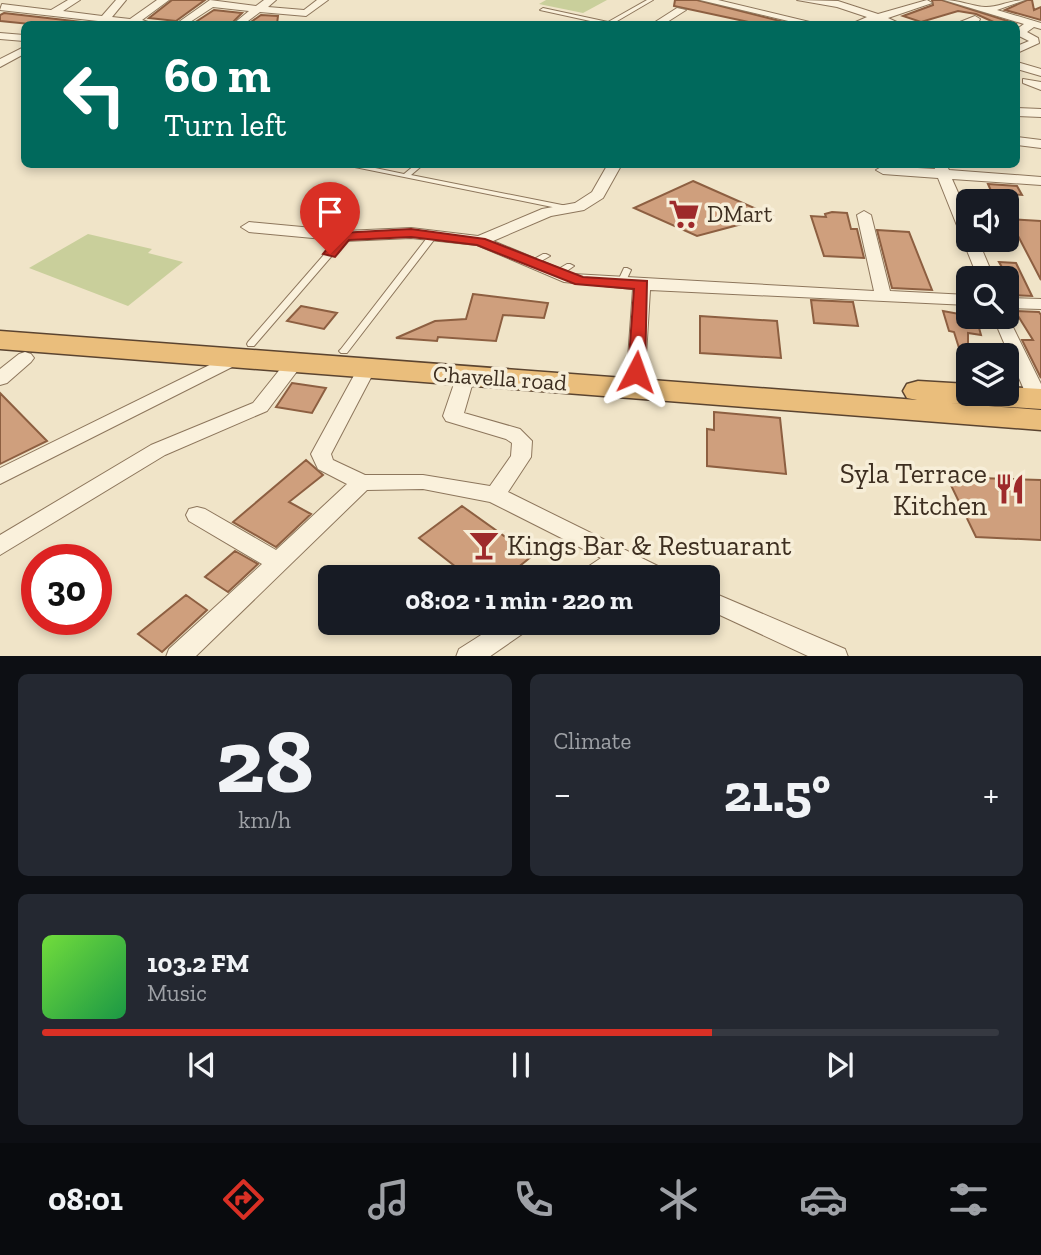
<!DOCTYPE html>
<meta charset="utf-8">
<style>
:root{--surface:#171b24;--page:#242831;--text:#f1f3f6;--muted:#9ea1a6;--line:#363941;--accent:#d93025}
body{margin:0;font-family:"Zilla Slab",serif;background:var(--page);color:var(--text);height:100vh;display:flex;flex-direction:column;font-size:26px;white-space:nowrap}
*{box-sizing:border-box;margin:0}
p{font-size:23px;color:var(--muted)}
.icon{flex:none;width:38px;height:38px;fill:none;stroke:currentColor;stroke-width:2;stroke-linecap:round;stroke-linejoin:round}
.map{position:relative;height:656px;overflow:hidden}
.details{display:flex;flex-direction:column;gap:18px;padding:18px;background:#0d0f14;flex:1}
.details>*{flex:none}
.banner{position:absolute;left:21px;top:21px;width:999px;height:147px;border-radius:10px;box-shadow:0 4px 10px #0003;background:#00695c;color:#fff;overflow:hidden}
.fabs{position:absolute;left:956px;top:189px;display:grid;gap:14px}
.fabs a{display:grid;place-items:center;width:63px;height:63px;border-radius:10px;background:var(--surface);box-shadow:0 4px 10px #0003;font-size:35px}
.speed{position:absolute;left:21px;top:544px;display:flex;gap:14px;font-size:35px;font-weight:700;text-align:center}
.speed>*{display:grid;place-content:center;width:91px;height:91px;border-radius:50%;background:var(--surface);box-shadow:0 4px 10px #0003;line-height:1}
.speed .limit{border:10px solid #d22;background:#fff;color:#111}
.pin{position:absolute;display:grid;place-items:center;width:60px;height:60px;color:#fff;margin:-72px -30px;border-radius:50% 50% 50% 0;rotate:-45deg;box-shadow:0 0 7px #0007}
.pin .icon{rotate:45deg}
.me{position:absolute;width:77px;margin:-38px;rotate:4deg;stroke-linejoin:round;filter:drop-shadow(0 0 5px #0008)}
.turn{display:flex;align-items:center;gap:24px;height:147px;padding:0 28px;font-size:32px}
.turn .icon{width:91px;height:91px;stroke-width:2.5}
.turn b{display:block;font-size:49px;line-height:60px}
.big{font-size:52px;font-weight:700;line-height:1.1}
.details .tile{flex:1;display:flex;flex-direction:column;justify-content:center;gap:10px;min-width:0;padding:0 24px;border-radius:10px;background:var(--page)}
.details .dial{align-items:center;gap:0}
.dial b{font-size:91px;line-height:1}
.song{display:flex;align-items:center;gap:21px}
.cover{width:84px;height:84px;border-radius:10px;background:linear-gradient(135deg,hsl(100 70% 55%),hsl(140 70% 35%))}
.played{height:7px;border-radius:4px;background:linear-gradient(90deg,var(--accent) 70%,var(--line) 70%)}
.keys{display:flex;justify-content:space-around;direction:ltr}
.heat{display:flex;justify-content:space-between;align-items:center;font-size:38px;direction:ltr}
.details .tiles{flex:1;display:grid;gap:18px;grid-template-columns:1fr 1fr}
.tile:last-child{grid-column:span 2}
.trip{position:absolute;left:318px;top:565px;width:402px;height:70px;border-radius:10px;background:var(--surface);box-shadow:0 4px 10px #0003;font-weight:700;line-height:70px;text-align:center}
.dock{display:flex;height:112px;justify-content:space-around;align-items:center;background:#090b0e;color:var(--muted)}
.dock .icon{width:49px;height:49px}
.dock .active{color:var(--accent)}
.dock b{font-size:32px;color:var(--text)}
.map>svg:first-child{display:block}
.green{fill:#c9cf9b}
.building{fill:#cf9f7d;stroke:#8d5f41;stroke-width:2}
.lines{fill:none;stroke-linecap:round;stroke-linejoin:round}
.service-casing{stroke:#8d765c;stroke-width:2}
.minor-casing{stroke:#8d765c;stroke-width:2}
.trunk-casing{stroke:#5b4430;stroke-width:3}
.service{fill:#faf1dc;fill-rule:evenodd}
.minor{fill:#faf1dc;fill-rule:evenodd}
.trunk{fill:#eabe7c;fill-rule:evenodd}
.route{fill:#d93025;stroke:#8d1f18;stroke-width:2}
.labels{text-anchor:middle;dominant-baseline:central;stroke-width:7;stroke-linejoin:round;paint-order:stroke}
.poi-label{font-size:23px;fill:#3d2e20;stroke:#f7eed8;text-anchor:start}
.street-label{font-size:23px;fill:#3d2e20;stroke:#f7eed8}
.near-poi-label{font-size:28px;fill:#3d2e20;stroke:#f7eed8;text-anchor:end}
</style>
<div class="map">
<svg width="1041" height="657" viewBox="0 0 1041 657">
<rect width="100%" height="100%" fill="#f0e4c8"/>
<path class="green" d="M546 0H607L583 13 539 4Z
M88 234 152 249 148 253 183 262 128 306 29 268Z"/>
<path class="building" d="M172 0H205L176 21 149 18Z
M675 0H697L792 24H758L674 6Z
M932 0H942L1017 24H998L976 14 958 11 921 22 903 16 933 5Z
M1027 0H1032L1034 10 1041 7V20L1005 10Z
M214 10 242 13 231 24 194 23Z
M4 13 82 22 30 24 0 21V15Z
M261 15 278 16 277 24H248Z
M693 181 772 216 697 236 634 208Z
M988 184 1017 186 1022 195 992 193Z
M832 212 847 213 851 229H857L864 258 824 256 811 216 826 217 825 214Z
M1006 219 1041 221V280L1016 232 1006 231Z
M877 230 909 232 932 290 892 288Z
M999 262 1016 263 1032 296 1007 295V276Z
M473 294 548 303 544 318 503 315 496 341 438 337 437 341 396 338 435 321 466 319Z
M811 300 853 302 858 326 814 323Z
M301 306 337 313 324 329 287 321Z
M943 311 976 317 981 335 968 333V367H965L954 332 949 331Z
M1015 311 1039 312 1041 315V378L1022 340H1033Z
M700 316 777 321 781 358 700 353Z
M292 383 326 388 312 413 276 407Z
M0 393 47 441 0 464Z
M714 412 780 418 786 474 707 466V429L714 430Z
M306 460 323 475 289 502 311 514 276 547 233 522Z
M947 477 1041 480V540L976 537Z
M462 506 532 556 505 578H470L419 538Z
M235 551 258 564 228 592 205 577Z
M186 595 207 610 162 652 138 634Z"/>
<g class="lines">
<g class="service-casing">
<path id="service" d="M647 0H653L612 24H604L540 10 543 8 608 22Z
M340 164H356L404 174 416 164H424L411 175 567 206 571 208 567 210Z
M342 234H345L349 236 254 346H248L247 344 248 342Z
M430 234H433L437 236 347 353H341L339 351 341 349Z
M543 254H546L550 256 536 264H530L529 262Z
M567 264H570L574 266 561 275H555L554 273 555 271Z
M624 268H627L631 270 624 285H618L617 283Z"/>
</g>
<g class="minor-casing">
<path id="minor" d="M68 0H80L63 11 102 16 116 0H126L112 17 130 19 157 0H169L142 20 154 24H96L98 21 0 10 2 4 51 10Z
M210 0 256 6 264 0H276L268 7 304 10 317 0H328L306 16 260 12 244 24H233L249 11 213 7 187 24H176Z
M700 0H718L818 24H801Z
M797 0 838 1 878 14 927 0 932 3 888 18 901 24 877 21 851 24 867 17 837 7Z
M944 0C959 0 971 6 985 7 996 8 1011 0 1025 0L997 10 1041 23V29L1034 27 1027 32 1038 38 1039 43 1017 53V46L1029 41 1017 35V29L1024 24Z
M677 8 686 10 664 24H652Z
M975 16 980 19 979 21 955 24Z
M0 33 24 35V41L0 39Z
M24 47V54L0 67V59Z
M1017 62 1041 69V76L1017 69Z
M1023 79 1041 82V90L1023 83Z
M1017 108 1041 109V117L1017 116Z
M1017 137 1041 140V148L1017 145Z
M608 164H622L603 198 584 210 551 216 493 241 573 274 874 291 857 215 864 211 871 215 890 291 968 295V305L650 290 645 372 636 378 627 372 633 289 564 282 477 245 411 238 345 241 249 232 241 227 249 222 345 231 411 228 478 236 542 209 575 203 592 192Z
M934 164H946L949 170 1041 177V185L952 179 968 215V240H978L994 278H978L938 178 883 174 876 170 883 166 935 169Z
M1006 298 1041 299V309L1006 308Z
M1006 313 1041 384V404L1031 403 1028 399 993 317H1006Z
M238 351 247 357 244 361 0 484V468Z
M25 352 31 354 34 358 31 362 7 383 0 385V369L19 354Z
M295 356 304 362 267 411 165 455 0 555V535L151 445 253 403 289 358Z
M367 362 376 368 331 454 333 460 365 475H423L490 486 511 456 512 443 506 439 446 421 443 416 457 375 466 369 473 371 475 375 464 413 520 429 532 441 531 457 508 492 670 572 673 578H640L621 568 606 578H577L580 572 601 558 490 502 423 489 367 490 195 657H166L169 649 262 564 189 521 186 515 189 509 197 507 205 509 276 550 347 484 318 469 311 454 358 368Z
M709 591 845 649 848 657H810L709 610Z
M500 623H531L528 630 489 657H456L459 649Z"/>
</g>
<g class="trunk-casing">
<path id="trunk" d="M0 331 917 400 907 398 903 391 907 384 918 381 968 384V394H1006V387L1041 389V409L949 403 1041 410V430L0 349Z"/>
</g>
<use href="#service" class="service"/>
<use href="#minor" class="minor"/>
<use href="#trunk" class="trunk"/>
</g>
<path class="route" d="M411 229 485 239 583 277 647 281 645 372 636 377 628 372 634 289 575 284 477 245 411 237 349 240 335 257 323 254 340 233Z"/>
<defs>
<g id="supermarket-bare" transform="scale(2.415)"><path d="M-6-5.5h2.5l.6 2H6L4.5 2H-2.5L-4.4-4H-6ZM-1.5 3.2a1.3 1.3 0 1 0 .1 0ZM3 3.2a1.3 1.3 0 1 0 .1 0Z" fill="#9e2a2b" stroke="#f7eed8" stroke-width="2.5" paint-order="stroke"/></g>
<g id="restaurant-bare" transform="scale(2.415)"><path d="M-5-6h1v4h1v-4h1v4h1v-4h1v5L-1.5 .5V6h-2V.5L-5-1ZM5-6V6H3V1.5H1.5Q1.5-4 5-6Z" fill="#9e2a2b" stroke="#f7eed8" stroke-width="2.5" paint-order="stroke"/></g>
<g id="bar-bare" transform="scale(2.415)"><path d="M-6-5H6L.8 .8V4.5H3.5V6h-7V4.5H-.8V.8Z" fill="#9e2a2b" stroke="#f7eed8" stroke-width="2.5" paint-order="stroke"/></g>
</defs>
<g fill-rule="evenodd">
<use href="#supermarket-bare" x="684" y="214"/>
<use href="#restaurant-bare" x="1010" y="489"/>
<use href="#bar-bare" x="484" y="545"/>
</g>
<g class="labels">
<g class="poi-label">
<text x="707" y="214">DMart</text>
</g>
<g class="street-label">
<text transform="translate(500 378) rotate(4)">Chavella road</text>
</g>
<g class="near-poi-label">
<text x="987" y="473">Syla Terrace<tspan x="987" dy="32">Kitchen</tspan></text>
<text x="507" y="545" text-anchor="start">Kings Bar &amp; Restuarant</text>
</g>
</g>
</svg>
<div class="fabs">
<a><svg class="icon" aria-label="sound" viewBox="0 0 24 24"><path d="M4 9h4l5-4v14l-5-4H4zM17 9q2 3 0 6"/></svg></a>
<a><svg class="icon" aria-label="search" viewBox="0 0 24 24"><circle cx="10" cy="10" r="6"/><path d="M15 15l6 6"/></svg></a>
<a><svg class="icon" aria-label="layers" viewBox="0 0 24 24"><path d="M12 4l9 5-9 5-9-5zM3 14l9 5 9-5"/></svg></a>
</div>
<div class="speed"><div class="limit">30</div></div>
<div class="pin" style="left:330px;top:254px;background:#d93025"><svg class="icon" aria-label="arrive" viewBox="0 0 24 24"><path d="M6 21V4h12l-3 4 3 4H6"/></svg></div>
<svg class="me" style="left:636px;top:372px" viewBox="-20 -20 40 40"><path d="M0-17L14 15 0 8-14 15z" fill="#d93025" stroke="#fff" stroke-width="4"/></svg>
<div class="trip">08:02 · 1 min · 220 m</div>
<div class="banner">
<div class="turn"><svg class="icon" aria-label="left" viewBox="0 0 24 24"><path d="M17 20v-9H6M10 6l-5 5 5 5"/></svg><div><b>60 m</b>Turn left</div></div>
</div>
</div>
<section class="details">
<div class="tiles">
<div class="tile dial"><b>28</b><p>km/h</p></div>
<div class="tile"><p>Climate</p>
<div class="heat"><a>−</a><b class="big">21.5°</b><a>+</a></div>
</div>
<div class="tile">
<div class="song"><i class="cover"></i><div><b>103.2 FM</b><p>Music</p></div></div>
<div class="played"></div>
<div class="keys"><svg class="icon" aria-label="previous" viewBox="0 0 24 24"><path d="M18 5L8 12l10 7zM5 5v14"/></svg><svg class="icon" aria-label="pause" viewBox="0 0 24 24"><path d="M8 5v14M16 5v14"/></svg><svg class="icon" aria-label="next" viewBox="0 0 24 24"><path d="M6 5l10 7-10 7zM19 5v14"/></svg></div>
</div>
</div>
</section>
<nav class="dock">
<b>08:01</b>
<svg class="icon active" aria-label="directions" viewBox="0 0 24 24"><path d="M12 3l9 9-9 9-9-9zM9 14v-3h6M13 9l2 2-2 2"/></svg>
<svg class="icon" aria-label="music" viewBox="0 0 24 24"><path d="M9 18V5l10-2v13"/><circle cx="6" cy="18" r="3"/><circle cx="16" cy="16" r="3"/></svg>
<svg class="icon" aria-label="phone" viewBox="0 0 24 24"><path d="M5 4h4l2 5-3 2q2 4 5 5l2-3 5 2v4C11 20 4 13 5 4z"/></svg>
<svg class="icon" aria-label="climate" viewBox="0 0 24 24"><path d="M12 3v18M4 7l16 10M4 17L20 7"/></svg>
<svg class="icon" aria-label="car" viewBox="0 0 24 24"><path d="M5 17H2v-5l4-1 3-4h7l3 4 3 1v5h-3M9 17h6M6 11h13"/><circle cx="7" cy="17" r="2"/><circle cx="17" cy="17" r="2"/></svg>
<svg class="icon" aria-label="filters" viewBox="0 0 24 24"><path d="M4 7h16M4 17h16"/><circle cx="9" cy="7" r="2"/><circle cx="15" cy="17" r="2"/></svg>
</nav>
